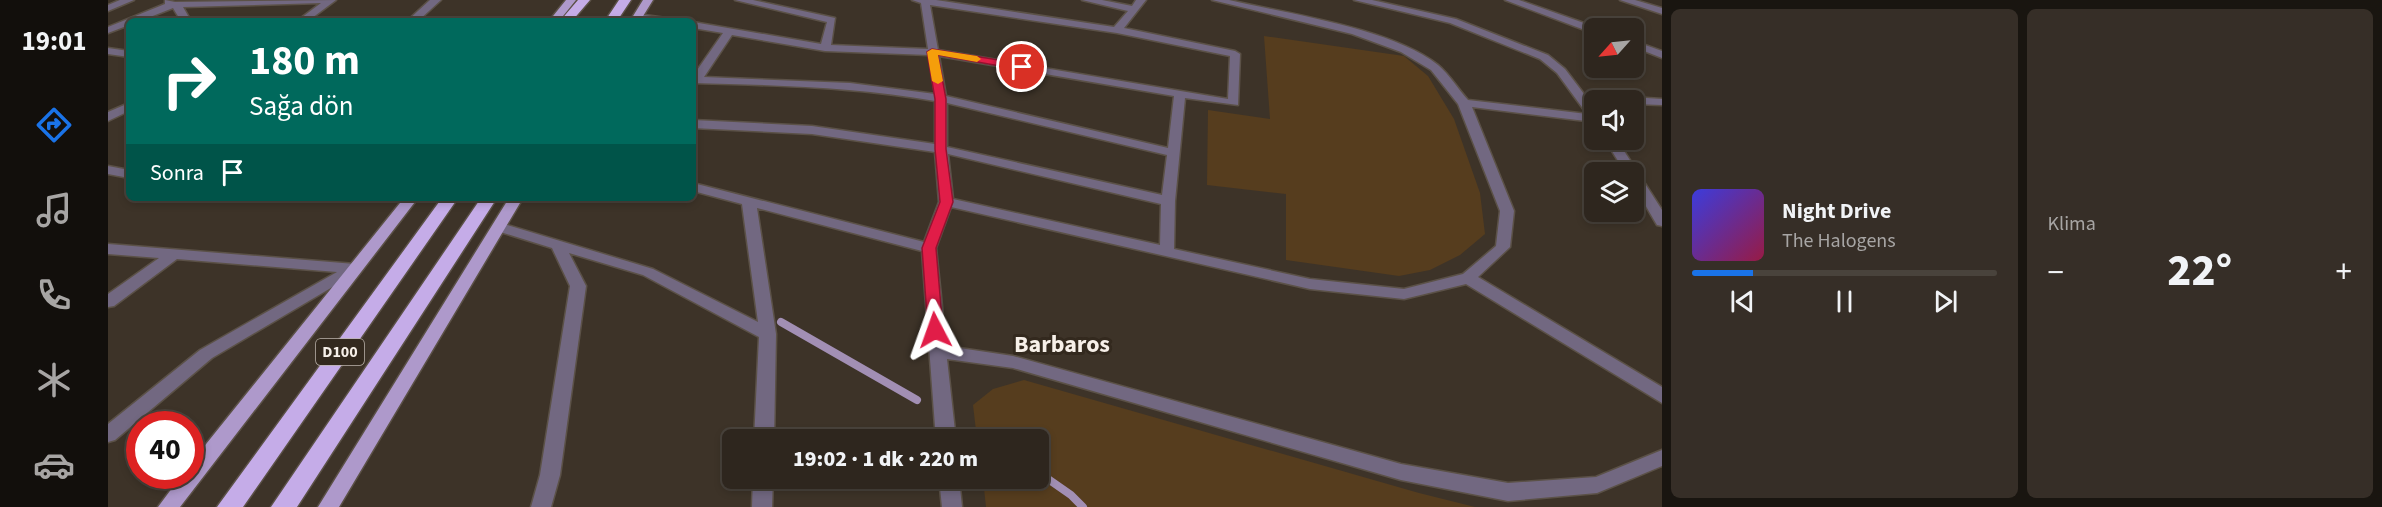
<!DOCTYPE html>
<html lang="tr">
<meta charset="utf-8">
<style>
:root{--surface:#2e261e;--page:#362e27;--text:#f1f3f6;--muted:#a7a5a4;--line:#49433c;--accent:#1a73e8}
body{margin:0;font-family:"Source Sans 3",sans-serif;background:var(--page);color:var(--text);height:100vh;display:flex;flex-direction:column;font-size:22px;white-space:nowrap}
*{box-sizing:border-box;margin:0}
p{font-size:20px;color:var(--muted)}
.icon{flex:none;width:33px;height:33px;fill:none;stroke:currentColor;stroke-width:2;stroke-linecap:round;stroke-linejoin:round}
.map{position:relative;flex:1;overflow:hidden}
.sheet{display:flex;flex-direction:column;gap:9px;padding:9px;background:#191510;width:720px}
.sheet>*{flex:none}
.guide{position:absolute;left:18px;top:18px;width:570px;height:183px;border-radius:9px;box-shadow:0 3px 9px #0003,0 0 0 2px var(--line);background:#00695c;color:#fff;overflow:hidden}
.needle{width:39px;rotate:243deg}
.controls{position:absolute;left:1476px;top:18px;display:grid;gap:12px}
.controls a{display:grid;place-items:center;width:60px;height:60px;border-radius:9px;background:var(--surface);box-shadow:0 3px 9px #0003,0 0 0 2px var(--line);font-size:30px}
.speed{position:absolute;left:18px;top:411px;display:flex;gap:12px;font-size:30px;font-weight:700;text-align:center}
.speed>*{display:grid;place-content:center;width:78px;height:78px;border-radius:50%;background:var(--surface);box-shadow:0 3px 9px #0003,0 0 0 2px var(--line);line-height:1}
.speed .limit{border:9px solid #d22;background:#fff;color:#111}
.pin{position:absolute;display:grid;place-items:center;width:51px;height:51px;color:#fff;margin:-26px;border:3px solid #fff;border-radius:50%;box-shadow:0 2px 6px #0007}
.me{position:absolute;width:66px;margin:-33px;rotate:356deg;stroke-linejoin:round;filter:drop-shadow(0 0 4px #0008)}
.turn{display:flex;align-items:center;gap:21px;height:126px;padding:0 24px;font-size:27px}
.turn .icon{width:78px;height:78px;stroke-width:2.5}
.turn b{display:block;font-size:42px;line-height:51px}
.then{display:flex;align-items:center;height:57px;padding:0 24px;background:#0003;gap:12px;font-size:22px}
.big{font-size:45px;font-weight:800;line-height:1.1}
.sheet .card{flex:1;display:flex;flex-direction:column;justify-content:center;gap:9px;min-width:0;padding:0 21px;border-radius:9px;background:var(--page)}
.song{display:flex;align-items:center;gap:18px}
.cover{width:72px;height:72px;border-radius:9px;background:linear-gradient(135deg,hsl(240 70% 55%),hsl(340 70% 35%))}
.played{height:6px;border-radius:3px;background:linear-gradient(90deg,var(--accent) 20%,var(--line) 20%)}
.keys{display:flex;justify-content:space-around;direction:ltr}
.heat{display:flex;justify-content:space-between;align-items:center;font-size:33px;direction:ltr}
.sheet .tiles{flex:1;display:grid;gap:9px;grid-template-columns:repeat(2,1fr)}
.trip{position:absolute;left:614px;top:429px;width:327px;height:60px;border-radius:9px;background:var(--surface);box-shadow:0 3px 9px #0003,0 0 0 2px var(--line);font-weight:800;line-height:60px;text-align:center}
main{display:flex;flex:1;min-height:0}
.tab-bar{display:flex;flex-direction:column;width:108px;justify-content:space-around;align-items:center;background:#120f0c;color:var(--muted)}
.tab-bar .icon{width:42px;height:42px}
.tab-bar .on{color:var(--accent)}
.tab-bar b{font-size:27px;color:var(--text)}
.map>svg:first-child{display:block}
.green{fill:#563d1e}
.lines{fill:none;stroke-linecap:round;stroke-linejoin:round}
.stream{stroke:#a28fb4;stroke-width:8}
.minor-casing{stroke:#5b5147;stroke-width:3}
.major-casing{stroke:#5b5147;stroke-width:3}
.highway-casing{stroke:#5b5147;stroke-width:3}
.minor{fill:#726881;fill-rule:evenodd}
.major{fill:#ae99cb;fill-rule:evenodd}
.highway{fill:#c5ace8;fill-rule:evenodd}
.route{fill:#e11d48;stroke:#92132f;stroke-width:1.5}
.slow{fill:#f59e0b}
.labels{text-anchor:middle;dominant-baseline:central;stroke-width:6;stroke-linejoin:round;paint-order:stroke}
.shield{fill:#33291e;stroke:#bcb4ac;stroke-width:1.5}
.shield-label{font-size:16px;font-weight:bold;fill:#f7f0e9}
.district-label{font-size:24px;font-weight:bold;fill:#f7f0e9;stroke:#33291e}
</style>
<main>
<nav class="tab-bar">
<b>19:01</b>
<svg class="icon on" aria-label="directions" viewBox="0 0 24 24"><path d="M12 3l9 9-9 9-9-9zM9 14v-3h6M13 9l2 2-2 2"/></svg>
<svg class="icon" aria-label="music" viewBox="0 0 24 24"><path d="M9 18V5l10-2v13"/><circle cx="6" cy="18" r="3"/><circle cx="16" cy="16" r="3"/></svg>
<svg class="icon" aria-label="phone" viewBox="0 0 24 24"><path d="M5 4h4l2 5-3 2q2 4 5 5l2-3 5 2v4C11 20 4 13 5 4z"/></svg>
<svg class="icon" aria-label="climate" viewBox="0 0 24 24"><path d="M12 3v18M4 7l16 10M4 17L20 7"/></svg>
<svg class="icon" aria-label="car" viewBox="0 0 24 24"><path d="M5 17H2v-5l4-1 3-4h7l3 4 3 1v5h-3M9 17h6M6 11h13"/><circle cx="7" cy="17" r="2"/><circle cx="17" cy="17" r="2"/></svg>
</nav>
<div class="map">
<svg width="1554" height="507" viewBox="0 0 1554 507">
<rect width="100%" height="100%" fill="#3d3328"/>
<path class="green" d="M1156 36 1296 56 1320 76 1346 119 1372 193 1377 234 1352 255 1322 270 1291 276 1178 260V194L1099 185 1100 110 1162 119Z
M916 380 1311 493 1367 507H878L875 479 930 478V440L869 439 865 405 885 389Z"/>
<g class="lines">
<path class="stream" d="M673 322 809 400
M875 434 883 440
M930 472 963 495 975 507"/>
<g class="minor-casing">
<path id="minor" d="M12 0H26L0 11V5Z
M57 0 67 2 228 0 200 21H189L213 3 75 7 83 21H73L65 8 32 21H21V25L0 33V27L57 4Z
M322 0H333L310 21H299Z
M627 0H645L727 18 723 45 820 49 813 3 804 0H828L1006 27 1020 11 974 0H994L1024 6 1028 0H1038L1016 28 1127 51 1132 54 1130 105 1077 98 1067 201 1066 249 1202 279 1296 289 1355 274 1388 246 1392 211 1350 104 1323 70 1293 52 1244 34 1104 0H1121C1180 14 1283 28 1330 65 1341 74 1350 89 1360 100L1479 114 1449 73 1432 59 1342 23 1246 0H1264L1348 19 1440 55 1457 69 1476 94 1554 99V105L1526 104V100L1481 101 1486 108V122L1364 107 1406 211 1402 247 1370 277 1554 387V403L1358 284 1296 299 1202 289 843 207 828 248 838 346 905 356 1293 464 1400 483 1488 477 1554 450V466L1489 493 1400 501 1293 480 905 368 839 359 848 440H828L814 251 649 208 668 334 666 440H646L651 337 535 275 461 253 478 286 452 475 443 507H423L432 475 462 286 444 248 386 230 384 227 386 224H396L545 269 650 322 634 204 585 191V183L816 242 831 202 827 152 704 134 585 128V120L704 126 827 144V101C747 87 666 85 585 83V76L615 33 585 28V22L713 44 719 22ZM822 5 1009 33 1122 56 1120 99 830 50ZM624 35 717 51 821 55 827 94 742 83 596 77ZM831 56 1066 96 1060 148 838 96ZM839 103 1059 155 1054 195 839 147ZM840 154 1053 204 1052 245 845 199Z
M1397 0H1411L1490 28H1486V33L1482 32Z
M1512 0H1527L1554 8V14Z
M529 14 558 18 563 21 526 19V15Z
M1526 41 1554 51V58L1526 47Z
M0 48 21 51V57L0 54Z
M21 103V111L0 121V112Z
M1497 140H1509L1554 210V226L1549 225 1526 186V172H1517Z
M0 166 21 170V178L0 174Z
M0 244 247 264 255 269 104 358 7 440 0 442V424L92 350 229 272 69 259 6 306 0 307V294L51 258 0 254Z
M645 478H665L664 507H644Z
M831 478H851L854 507H834Z"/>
</g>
<g class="major-casing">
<path id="major" d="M458 0H468L451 21H441Z
M535 0H545L532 21H522Z
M296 198H310L72 507H50L73 476H82V464Z
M401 198H415L231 507H210Z"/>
</g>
<g class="highway-casing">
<path id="highway" d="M470 0H482L464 21H452Z
M511 0H523L509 21H497Z
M334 198H350L135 507H109Z
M373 198H389L189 507H163Z"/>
</g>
<use href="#minor" class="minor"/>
<use href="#major" class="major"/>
<use href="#highway" class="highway"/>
</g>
<path class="route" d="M824 49 914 64 919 67 914 70 830 55 838 99V149L845 202 828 248 835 330 827 336 820 330 814 248 832 202 827 149V99L819 52Z"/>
<path class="slow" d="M824 49 869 56 873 59 869 62 830 55 835 81 830 84 824 81 819 52Z"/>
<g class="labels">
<rect class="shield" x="208" y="339" width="48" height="26" rx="4.5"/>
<g class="shield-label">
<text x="232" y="352">D100</text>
</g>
<g class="district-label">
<text x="954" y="344">Barbaros</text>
</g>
</g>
</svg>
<div class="controls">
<a><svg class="needle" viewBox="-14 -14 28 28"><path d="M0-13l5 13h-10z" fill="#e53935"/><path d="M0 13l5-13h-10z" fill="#a7a5a4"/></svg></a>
<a><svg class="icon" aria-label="sound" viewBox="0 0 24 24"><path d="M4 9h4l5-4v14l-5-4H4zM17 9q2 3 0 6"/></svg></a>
<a><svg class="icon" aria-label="layers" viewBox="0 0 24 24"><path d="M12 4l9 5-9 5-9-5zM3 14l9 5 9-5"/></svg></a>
</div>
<div class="speed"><div class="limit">40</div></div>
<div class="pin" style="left:914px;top:67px;background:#d93025"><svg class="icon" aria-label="arrive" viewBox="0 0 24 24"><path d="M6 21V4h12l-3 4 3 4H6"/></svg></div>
<svg class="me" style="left:827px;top:330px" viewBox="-20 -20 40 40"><path d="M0-17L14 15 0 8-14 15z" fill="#e11d48" stroke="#fff" stroke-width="4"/></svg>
<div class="trip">19:02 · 1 dk · 220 m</div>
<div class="guide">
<div class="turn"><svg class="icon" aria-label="right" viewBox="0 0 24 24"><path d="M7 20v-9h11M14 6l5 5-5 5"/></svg><div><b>180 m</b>Sağa dön</div></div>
<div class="then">Sonra<svg class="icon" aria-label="arrive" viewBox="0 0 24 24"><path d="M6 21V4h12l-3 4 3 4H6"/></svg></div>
</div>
</div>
<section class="sheet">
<div class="tiles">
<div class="card">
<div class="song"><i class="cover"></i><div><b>Night Drive</b><p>The Halogens</p></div></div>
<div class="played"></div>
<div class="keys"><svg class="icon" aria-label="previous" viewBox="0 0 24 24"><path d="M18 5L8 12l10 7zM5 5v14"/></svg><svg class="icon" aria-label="pause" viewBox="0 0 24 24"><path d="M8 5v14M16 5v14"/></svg><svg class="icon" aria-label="next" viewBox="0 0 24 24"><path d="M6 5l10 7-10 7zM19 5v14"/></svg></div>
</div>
<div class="card"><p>Klima</p>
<div class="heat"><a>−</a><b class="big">22°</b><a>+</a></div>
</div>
</div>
</section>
</main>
